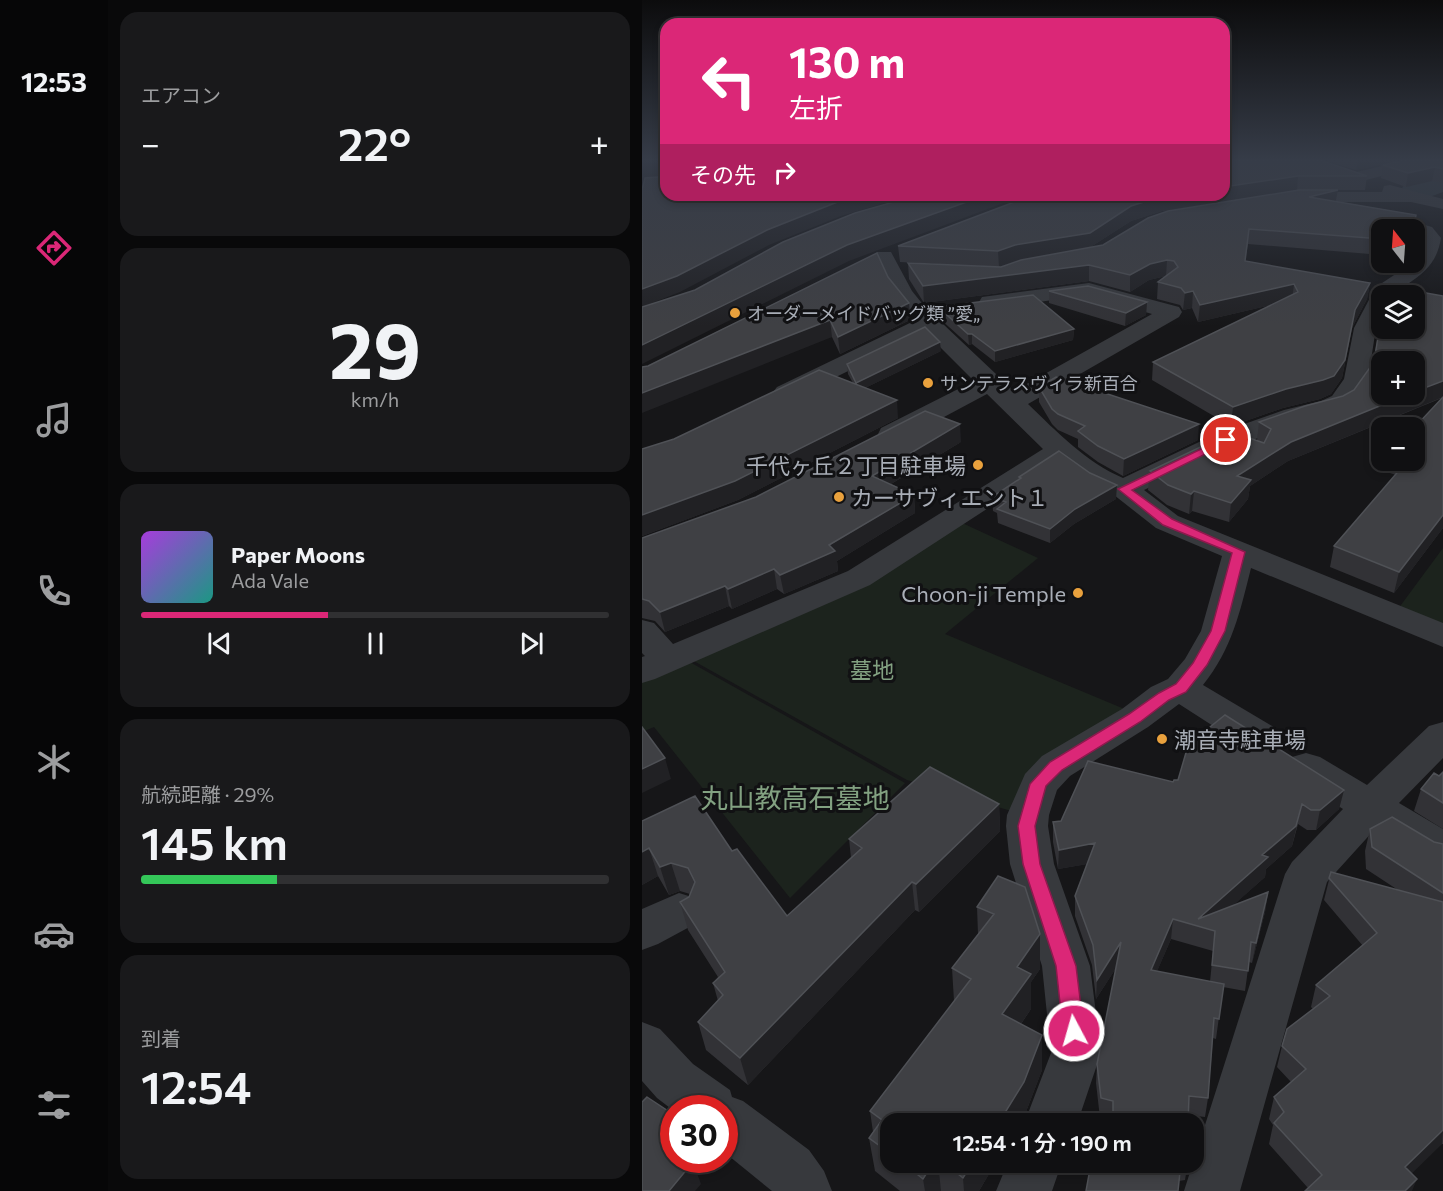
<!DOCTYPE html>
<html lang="ja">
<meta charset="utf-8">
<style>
:root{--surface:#101012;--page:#19191b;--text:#f1f3f6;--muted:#9c9d9f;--line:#303032;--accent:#db2777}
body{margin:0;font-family:Commissioner,"Noto Sans JP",sans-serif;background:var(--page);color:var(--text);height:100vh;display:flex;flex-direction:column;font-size:22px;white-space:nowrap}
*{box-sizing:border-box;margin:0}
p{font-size:20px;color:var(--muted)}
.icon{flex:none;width:33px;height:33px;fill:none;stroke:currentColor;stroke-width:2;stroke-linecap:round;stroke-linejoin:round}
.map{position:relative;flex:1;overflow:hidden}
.panel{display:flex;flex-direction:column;gap:12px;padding:12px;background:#09090a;width:534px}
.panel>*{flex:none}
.banner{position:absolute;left:18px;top:18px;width:570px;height:183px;border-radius:18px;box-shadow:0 3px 9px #0003,0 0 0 2px var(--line);background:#db2777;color:#fff;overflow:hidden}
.needle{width:39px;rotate:343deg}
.controls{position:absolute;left:729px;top:219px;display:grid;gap:12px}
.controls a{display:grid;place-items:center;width:54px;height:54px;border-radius:12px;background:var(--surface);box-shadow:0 3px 9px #0003,0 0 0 2px var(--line);font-size:30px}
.speed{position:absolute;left:18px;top:1095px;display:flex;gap:12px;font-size:30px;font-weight:700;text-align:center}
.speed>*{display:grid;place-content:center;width:78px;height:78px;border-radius:50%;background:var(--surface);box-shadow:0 3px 9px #0003,0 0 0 2px var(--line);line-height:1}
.speed .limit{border:9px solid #d22;background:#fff;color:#111}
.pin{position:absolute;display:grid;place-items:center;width:51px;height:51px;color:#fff;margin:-26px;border:3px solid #fff;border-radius:50%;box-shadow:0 2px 6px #0007}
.me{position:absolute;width:66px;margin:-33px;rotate:354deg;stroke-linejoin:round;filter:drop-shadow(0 0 4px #0008)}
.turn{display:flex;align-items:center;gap:21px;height:126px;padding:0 30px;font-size:27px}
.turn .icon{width:78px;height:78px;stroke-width:2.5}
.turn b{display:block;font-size:42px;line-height:51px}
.then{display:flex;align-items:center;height:57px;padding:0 30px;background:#0003;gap:12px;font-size:22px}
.big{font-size:45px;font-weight:600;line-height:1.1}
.panel .widget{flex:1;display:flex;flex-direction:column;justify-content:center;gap:9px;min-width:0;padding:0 21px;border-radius:18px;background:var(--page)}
.panel .dial{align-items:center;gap:0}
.dial b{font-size:78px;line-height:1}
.song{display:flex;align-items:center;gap:18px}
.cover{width:72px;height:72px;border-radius:9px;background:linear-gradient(135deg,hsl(280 70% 55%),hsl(170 70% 35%))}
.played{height:6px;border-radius:3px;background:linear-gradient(90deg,var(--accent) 40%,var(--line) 40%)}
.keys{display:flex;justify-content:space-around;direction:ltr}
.heat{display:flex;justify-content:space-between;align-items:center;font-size:33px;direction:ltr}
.charge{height:9px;border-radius:4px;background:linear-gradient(90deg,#34c759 29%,var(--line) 0)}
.trip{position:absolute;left:238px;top:1113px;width:324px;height:60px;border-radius:18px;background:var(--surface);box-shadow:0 3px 9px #0003,0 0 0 2px var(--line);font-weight:600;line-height:60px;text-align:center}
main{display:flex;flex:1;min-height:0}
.menu{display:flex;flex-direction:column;width:108px;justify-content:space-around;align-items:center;background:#060607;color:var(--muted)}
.menu .icon{width:42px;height:42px}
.menu .selected{color:var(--accent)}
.menu b{font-size:27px;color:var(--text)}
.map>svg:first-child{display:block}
.green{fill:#1c231d}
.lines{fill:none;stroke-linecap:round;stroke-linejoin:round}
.river{fill:#2d363b;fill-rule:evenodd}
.minor{fill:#37393d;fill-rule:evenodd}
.wall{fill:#323236;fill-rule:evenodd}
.shaded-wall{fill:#212124}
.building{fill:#3f4044;stroke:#4f5156;stroke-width:1.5}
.route{fill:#db2777;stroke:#8e194d;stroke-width:1.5}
.poi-dot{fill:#e9a13d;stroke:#111113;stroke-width:2}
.labels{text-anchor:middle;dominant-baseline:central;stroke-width:6;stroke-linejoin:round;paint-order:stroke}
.far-poi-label{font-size:18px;fill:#a9aeb7;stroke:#111113;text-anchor:start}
.poi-label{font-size:22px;fill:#a9aeb7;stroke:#111113;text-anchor:end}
.park-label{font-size:22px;fill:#82a181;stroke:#111113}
.near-park-label{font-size:27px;fill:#82a181;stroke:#111113}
</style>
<main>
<nav class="menu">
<b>12:53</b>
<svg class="icon selected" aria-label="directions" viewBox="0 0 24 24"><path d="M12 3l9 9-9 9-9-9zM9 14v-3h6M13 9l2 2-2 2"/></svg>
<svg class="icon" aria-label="music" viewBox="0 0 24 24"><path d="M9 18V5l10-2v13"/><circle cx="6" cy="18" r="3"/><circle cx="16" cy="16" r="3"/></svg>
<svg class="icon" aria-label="phone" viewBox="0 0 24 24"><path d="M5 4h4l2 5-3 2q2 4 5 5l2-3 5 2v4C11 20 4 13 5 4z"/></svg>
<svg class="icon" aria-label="climate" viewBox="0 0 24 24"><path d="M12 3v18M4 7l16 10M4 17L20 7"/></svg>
<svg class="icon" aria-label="car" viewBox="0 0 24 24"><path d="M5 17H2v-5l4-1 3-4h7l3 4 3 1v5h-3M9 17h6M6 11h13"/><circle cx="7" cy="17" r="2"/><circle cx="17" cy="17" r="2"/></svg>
<svg class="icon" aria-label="filters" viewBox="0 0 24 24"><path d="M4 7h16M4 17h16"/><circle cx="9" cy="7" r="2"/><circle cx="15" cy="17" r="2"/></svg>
</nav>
<section class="panel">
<div class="widget"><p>エアコン</p>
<div class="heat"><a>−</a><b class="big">22°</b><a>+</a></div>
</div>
<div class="widget dial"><b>29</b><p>km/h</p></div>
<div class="widget">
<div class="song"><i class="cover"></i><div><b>Paper Moons</b><p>Ada Vale</p></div></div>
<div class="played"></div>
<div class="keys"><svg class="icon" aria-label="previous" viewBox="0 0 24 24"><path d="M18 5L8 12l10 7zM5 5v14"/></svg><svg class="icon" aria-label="pause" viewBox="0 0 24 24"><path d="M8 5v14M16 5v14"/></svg><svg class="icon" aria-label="next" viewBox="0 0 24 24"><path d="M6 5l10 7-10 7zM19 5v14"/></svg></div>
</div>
<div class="widget"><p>航続距離 · 29%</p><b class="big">145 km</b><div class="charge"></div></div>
<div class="widget"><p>到着</p><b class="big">12:54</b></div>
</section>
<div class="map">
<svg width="801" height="1191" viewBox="0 0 801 1191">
<rect width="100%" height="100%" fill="#161618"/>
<path class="green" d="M318 522 396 558 303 634 492 713 379 814 265 780 50 660Z
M801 548V628L756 609Z
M46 661 263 783 148 898 12 727 0 732V681Z"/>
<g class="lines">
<path class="river" d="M801 170V192L774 202 762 199 758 192 762 185Z"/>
<path class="minor" d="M766 160H793L791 163 712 183 706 182 703 178 706 174Z
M748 185 801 199V209L769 202H651L645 201 642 197 645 193 651 192H740L742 186Z
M783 225 790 227 799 238C795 262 784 272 764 285 754 292 752 296 740 296V318L734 328 726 379 708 406 697 412 660 422 594 446 502 490 536 516 801 623V647L609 568C598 612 590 649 561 685L635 729 640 739 635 749 621 752 607 749 537 704 506 727 428 776 415 790 407 815 406 826 412 864 448 966 459 1053 435 1124H382L409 1053 400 966 368 864 364 826 365 815 383 774 400 756 480 709 509 687 526 679 543 659 559 631 580 556 514 528 472 495 449 485 417 462 228 585 13 679 0 683V657L3 656 0 653V620L12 623 31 644 206 571 401 449 345 394 259 440 249 442 239 440 236 434 239 428 332 381 284 333 153 397 144 400 135 397 131 392 135 387 272 321 249 292 232 256 235 252H249L270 291 283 307 372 391 510 314 446 295 348 309 340 307 337 302 340 297 447 283 537 307 540 312 537 317 386 404C415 432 444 462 481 478L574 434 642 410 679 401 690 396 702 379 712 328 729 296 740 283 772 262 779 239 773 231 776 227Z
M801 722V758L757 803 801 829V867L786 862 733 829 685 882 598 1191H542L643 874 650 862 701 809 650 777 644 767 650 757 664 753 678 757 725 785 787 726Z
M37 893 53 898 59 911 53 924 16 944 0 950V909Z
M0 1022 18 1029 51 1064 88 1090 90 1097 101 1101 167 1150 182 1171 190 1191H130L82 1152V1108H32V1111L15 1098 0 1081Z
M366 1162H420L410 1191H354Z"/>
</g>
<path class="wall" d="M582 160 725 176 723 190H696L694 201 774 215 771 230H740V255L606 244 603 261 728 283 725 299 710 328 700 378 689 394 678 399 641 408 589 426 510 380 511 362 629 305 556 322 550 308 541 310 538 305 515 299 516 282 524 276 507 280 488 292 447 281 282 303 267 279 266 263 359 267 461 245 655 190 520 211 489 221 447 248 374 261 357 267 258 262 256 246 375 201Z
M681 160H758L714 170Z
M801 160V183L790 181 764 187 739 178 741 165Z
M246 277 267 303 268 320 198 354 190 337 6 366Z
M745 286 801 296V528L752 593 688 567 692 546 754 475 745 472 747 460H772L800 398 646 461 608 486 606 499 587 522 550 511 547 514 525 505 506 490 508 471 615 440 617 422 701 396 712 390 731 363 740 312 772 296H744Z
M407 291 505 302 504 315 483 326 407 303Z
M296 307 432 329 431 340 353 362 330 344 327 345 297 318Z
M299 351 223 388 256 418 96 500 0 536V449L211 383 206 374 205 364Z
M397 387 556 440 481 476 456 462 436 447V439L416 430 410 424 397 402Z
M319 442 249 484 272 495 273 513 195 561 196 571 142 594 135 589 90 609 87 606 23 632 13 621 0 618V538Z
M377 477 474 499 432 524 408 543 356 523 355 513 351 511 350 497 377 479Z
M801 772V829L772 811 779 789 797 776Z
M536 780 702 790 697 809 674 830H665L656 824 650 846 624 869 623 877 590 906 626 892 623 912 610 963 607 962 603 991 581 987 574 1039 571 1038 566 1098 563 1117 546 1115V1124H470V1120L458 1118 454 1083 455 1064 474 968 454 999 450 965 433 916V896L445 864 416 869 411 842V822L419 821ZM529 939 571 951 568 982 515 971Z
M357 804 358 831 277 912 273 910 106 1085 64 1050 56 1022 76 1001 71 983 76 977 46 930 38 902 47 897 48 894 38 891 27 895 16 876 0 885V821L90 851 145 916 209 858 207 839Z
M728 829 801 844V1144H800L666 1188 627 1144 631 1125 627 1119 632 1097 649 1082 635 1067 640 1046 671 1009 669 1007 674 985 721 946 682 900 689 872 756 890 724 869 723 851Z
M335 907 398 934V969L389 982V1009L379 1024 400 1035V1070L382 1117 249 1124V1162H354L337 1191H258L233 1171 227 1138 231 1132 228 1111 312 1001 310 968 336 934Z
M462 1162H546L543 1180 537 1181 460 1172Z"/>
<path class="shaded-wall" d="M716 160H758L714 170Z
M793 167 790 181 764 187 766 173Z
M656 176 655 190 520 211 489 221 447 248 374 261 357 267 356 251 521 196 530 195H582V187Z
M696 190 693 204 667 197Z
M220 195H270L199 216 127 245 38 292 0 307V289L125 230 198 201Z
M344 195H377L359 204 207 261 0 364V345L205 245Z
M525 260 524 276 507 280 488 292V275L508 264Z
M447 265V281L282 303 281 286Z
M728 283 725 299 710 328 700 378 689 394 678 399 641 408 589 426 591 407 644 389 713 310Z
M652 284 650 300 556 322 558 305Z
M551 291 550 308 541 310 543 293Z
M505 302 504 315 483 326 484 313Z
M267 303 268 320 198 354 196 337Z
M188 320 190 337 0 413V393Z
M432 329 431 340 353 362V351Z
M326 334H330V344L327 345Z
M298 342 299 351 215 392 214 383Z
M801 381V397L646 461 608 486 606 499 587 522 589 503 595 476 649 442 767 394H772V392Z
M255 400 256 418 96 500 0 536V515Z
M318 424 319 442 232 494 230 476Z
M557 424 556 440 481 476 482 459Z
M475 485 474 499 432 524 408 543V529L433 509Z
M552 491 550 511 547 514 549 494Z
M272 495 273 513 195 561 196 571 142 594 138 575Z
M801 515V528L752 593 757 572Z
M132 569 135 589 90 609 86 589Z
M83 586 87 606 23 632 18 612Z
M23 758 29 779 0 793V769Z
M702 790 697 809 674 830 678 810Z
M357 804 358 831 277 912 274 884Z
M660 804 650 846 624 869 623 877 565 929 556 919 620 855Z
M453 843 452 863 416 869 417 850Z
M7 848 16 876 0 885V852Z
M29 863 38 891 27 895 18 867Z
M270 882 273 910 106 1085 98 1058Z
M626 892 623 912 610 963 614 943Z
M531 919 529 939 507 990 509 970Z
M398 934V969L389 982V1009L362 1048 360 1014 375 967Z
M479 942 478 962 454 999 455 980Z
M400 1035V1070L382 1117 378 1124H356Z
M801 1130 800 1144 755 1188 763 1167Z
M40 1160H57L52 1165 59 1184 53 1191H27Z
M292 1162H296L299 1191H283L281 1179Z
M331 1162H354L337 1191H322L321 1178Z
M775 1179 770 1191H763Z"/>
<path class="building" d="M582 160H678L725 176H656L582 187Z
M762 160H801V169L793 167 766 173 741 165Z
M16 177 24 179V195H220L198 201 125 230 35 276 0 289V190L3 178Z
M657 190H696L667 197 774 215 771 230H740V239L607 229 603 261 728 283 713 310 703 360 692 376 681 380 644 389 591 407 511 362 656 292 652 284 558 305 551 291 543 293 539 288 516 282 536 267 532 261 525 260 508 264 488 275 447 265 281 286 266 263 359 267 379 260 461 245 506 218 526 211Z
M276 195H344L205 245 0 345V307L53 290 141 242 213 213Z
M387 195H530L521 196 489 206 448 233 373 245 356 251 256 246 375 201Z
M235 253 246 277 267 303 196 337 188 320 0 393V367L6 366Z
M446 286 505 302 484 313 407 291Z
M745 286 801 296V381L772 392V362H740V394H767L649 442 595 476 609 480 589 503 552 491 549 494 526 485 508 471 590 432 622 443 629 429 617 422 663 406 701 396 712 390 732 362 740 312V328H772V296H745Z
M391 295 432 329 353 351 330 334H326L296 307Z
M283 327 298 342 214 383 205 364Z
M177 370 255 400 93 481 0 515V449L32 439Z
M414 377 557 424 482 459 456 446 436 431 443 426 416 414 410 409 397 387Z
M801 397V515L757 572 692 546 766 460H772V428Z
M283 411 318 424 230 476 272 495 187 545 193 551 138 575 132 569 86 589 83 586 18 612 7 601 0 599V538L114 497Z
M417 451 448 473 475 485 433 509 408 529 355 509 364 502 350 497 379 478 377 477Z
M583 715 702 790 678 810H669L660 804 654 826 620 855 626 857 556 919 626 892 614 943 609 942 606 971 570 965 573 931 531 919 509 970 582 984 577 1019 572 1018 566 1098 547 1096 546 1124H471V1101L459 1098 455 1064 479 942 455 980 451 945 433 896 453 843 417 850 411 822 419 821 446 761 531 782 532 780H536L548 739H553Z
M0 727 23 758 0 769Z
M288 767 357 804 274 884 270 882 98 1058 56 1022 81 995 71 983 83 972 38 902 47 897 53 882 46 868 29 863 18 867 7 848 0 852V821L53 796 90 851 95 849 145 916 220 848 207 839Z
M801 772V803L779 789 792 773 797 776Z
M750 817 792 842 801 844V893L730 847 728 829Z
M689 872 801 902V1130L763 1167 775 1179 763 1191H663L680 1175 632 1123 642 1112 632 1097 664 1069 640 1046 645 1029 688 996 674 985 735 933 687 878Z
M356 876 383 887 398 934 375 967 389 974 360 1014 400 1035 382 1082 356 1124H249V1154L227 1138 240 1120 228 1111 329 979 310 968 352 914 335 907Z
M5 1097 32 1115V1160H48L51 1162 27 1191H0V1102Z
M260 1162H292L281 1179Z
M301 1162H331L321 1178Z
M462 1162H539L536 1191H444L448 1169 460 1172Z"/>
<linearGradient id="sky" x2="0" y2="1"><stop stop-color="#0c0c0d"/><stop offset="0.49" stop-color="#363c48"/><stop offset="1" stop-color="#363c48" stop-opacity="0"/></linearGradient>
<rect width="801" height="326" fill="url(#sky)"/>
<path class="route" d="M584 437 589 440 588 442 490 490 530 519 603 552 583 631 565 665 544 692 527 700 498 722 420 770 404 786 393 826 398 864 434 966 442 1031 439 1038 432 1041 424 1038 421 1031 414 966 381 864 376 826 388 784 408 762 487 714 517 693 534 684 551 663 569 631 590 553 521 525 476 489Z"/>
<g class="poi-dot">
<circle cx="93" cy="313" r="6"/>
<circle cx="286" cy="383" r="6"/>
<circle cx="336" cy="465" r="6"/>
<circle cx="197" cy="497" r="6"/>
<circle cx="436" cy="593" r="6"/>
<circle cx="520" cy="739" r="6"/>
</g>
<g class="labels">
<g class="far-poi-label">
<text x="105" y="313">オーダーメイドバッグ類 ”愛„</text>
<text x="298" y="383">サンテラスヴィラ新百合</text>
</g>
<g class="poi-label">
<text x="324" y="465">千代ヶ丘２丁目駐車場</text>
<text x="209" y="497" text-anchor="start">カーサヴィエント１</text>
<text x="424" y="593">Choon-ji Temple</text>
<text x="532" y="739" text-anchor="start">潮音寺駐車場</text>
</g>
<g class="park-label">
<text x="230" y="669">墓地</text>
</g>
<g class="near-park-label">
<text x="153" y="797">丸山教高石墓地</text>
</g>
</g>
</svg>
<div class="controls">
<a><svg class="needle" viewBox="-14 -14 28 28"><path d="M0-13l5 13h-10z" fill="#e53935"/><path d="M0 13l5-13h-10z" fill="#9c9d9f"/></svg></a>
<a><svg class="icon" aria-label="layers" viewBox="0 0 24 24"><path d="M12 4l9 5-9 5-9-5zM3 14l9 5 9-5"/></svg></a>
<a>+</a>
<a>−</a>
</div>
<div class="speed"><div class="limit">30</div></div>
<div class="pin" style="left:584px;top:440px;background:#d93025"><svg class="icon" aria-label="arrive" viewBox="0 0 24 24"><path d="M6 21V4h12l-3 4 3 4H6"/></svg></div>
<svg class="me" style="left:432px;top:1031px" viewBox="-20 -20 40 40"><circle r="17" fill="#db2777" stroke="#fff" stroke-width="3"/><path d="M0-11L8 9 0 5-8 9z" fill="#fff"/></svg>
<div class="trip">12:54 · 1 分 · 190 m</div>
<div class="banner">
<div class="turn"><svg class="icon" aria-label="left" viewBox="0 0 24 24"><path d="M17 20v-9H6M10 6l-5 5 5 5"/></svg><div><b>130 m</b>左折</div></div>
<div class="then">その先<svg class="icon" aria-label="right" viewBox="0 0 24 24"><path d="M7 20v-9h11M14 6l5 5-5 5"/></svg></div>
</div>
</div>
</main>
